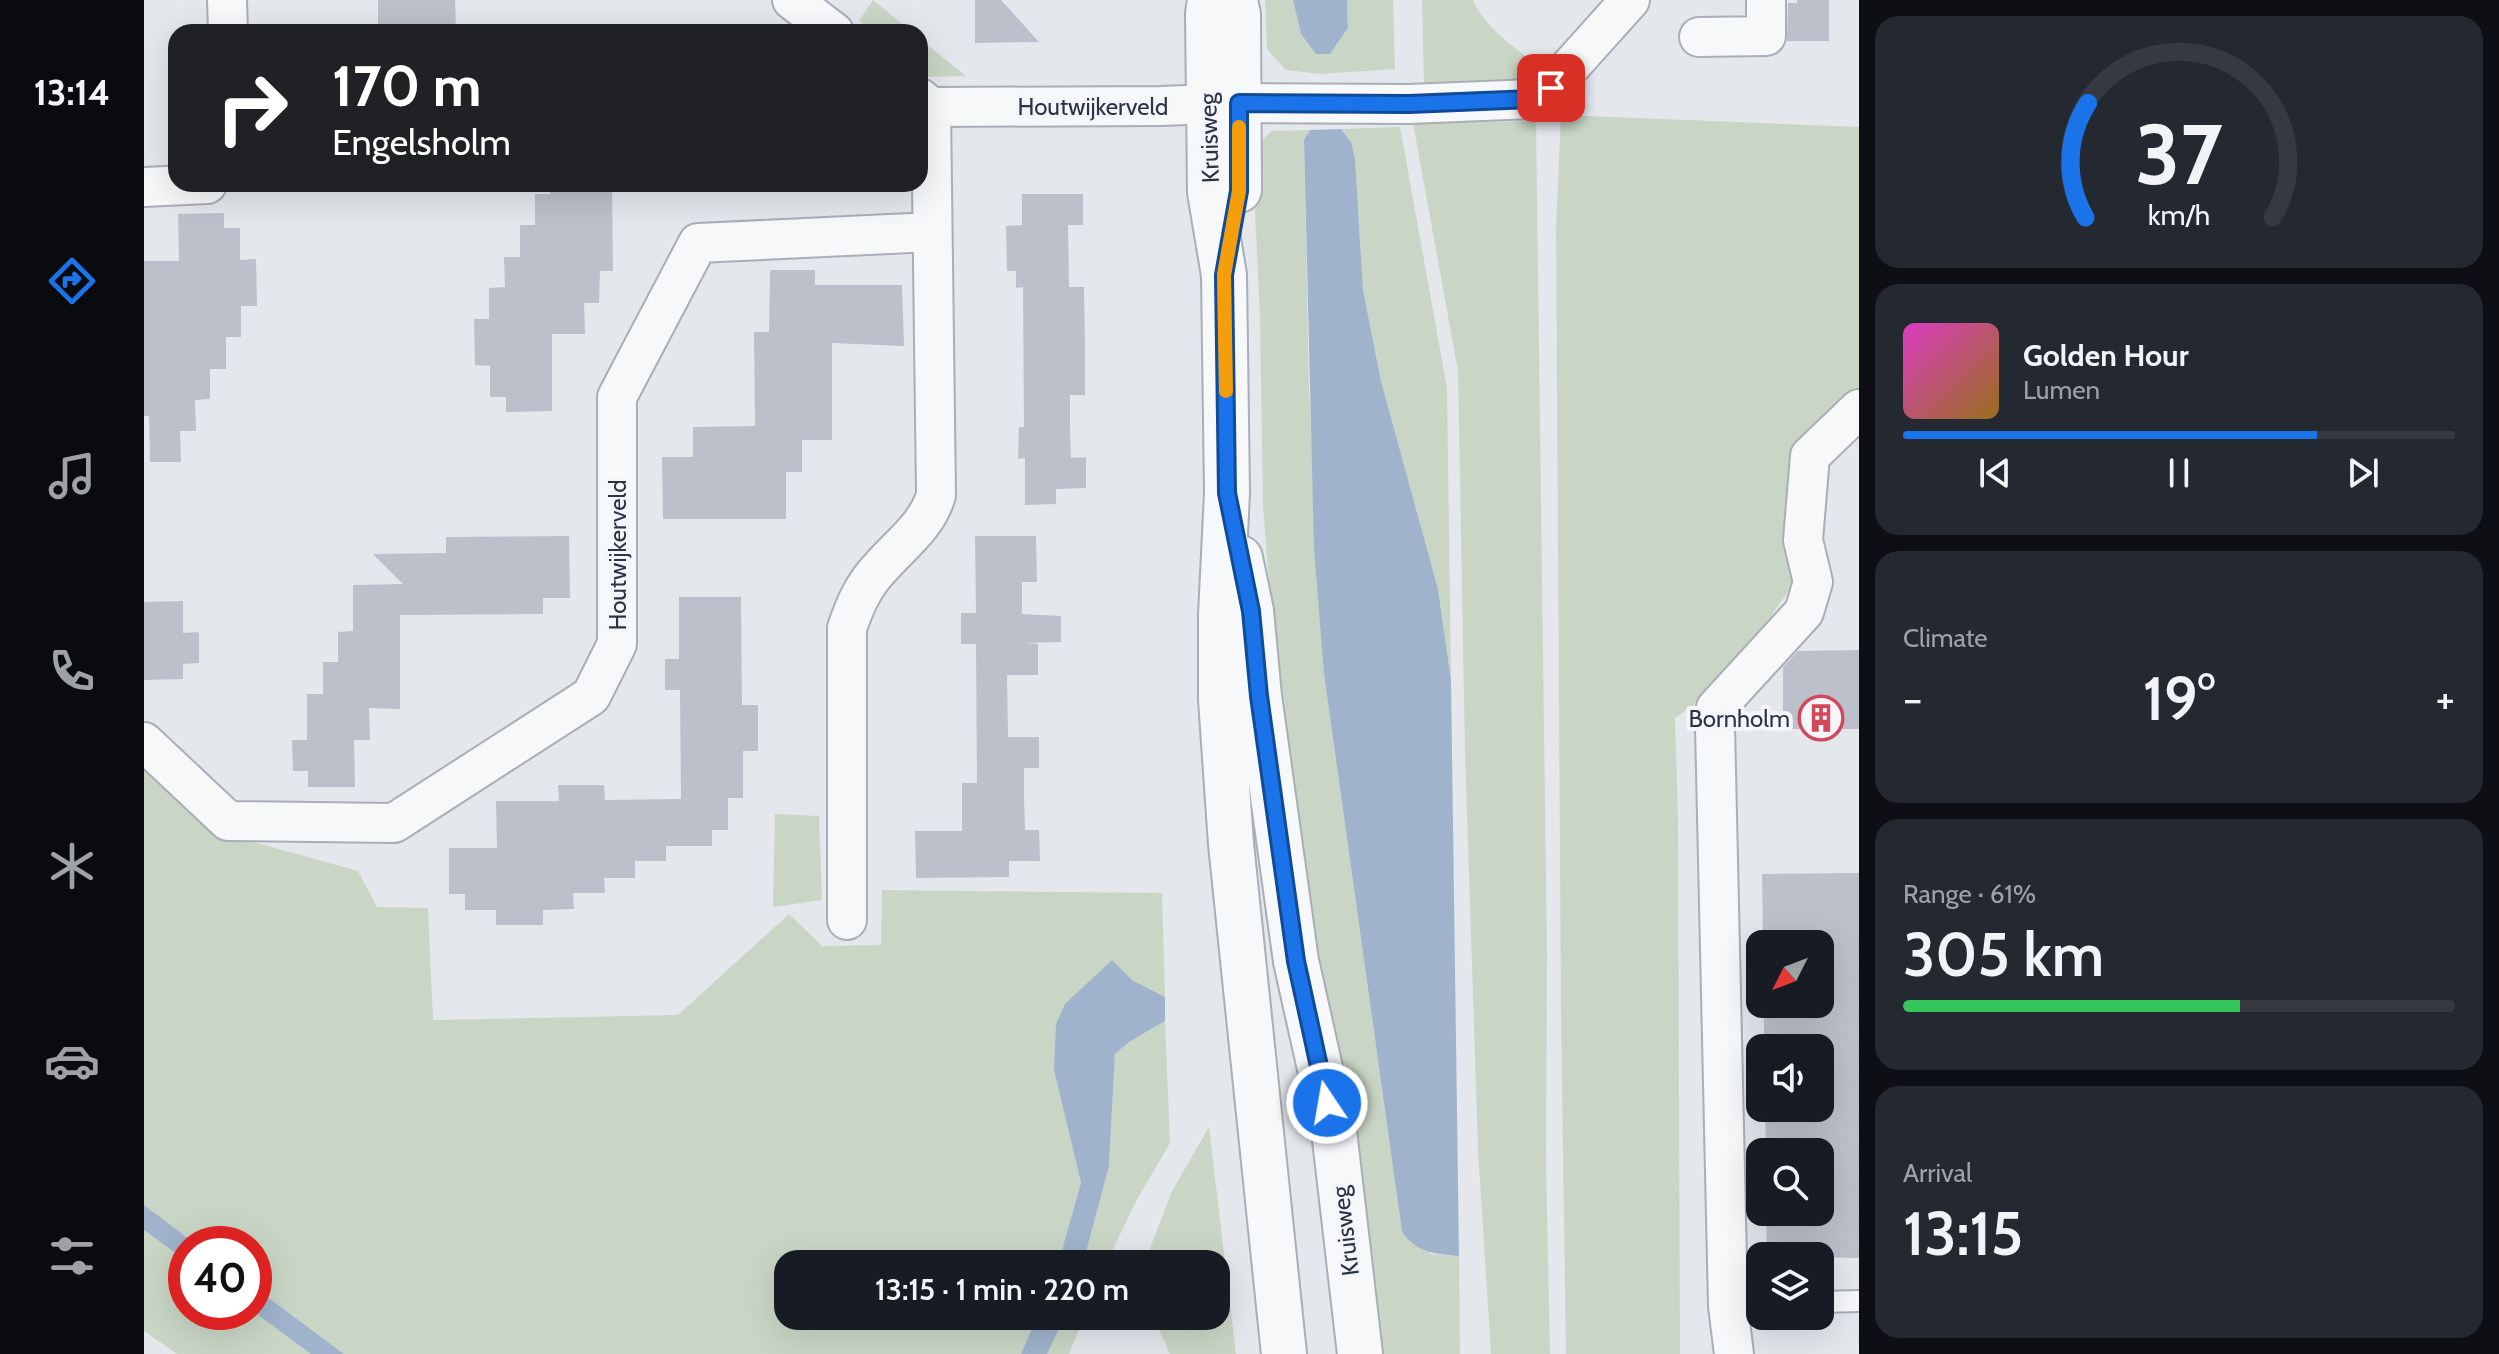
<!DOCTYPE html>
<meta charset="utf-8">
<style>
:root{--surface:#171b24;--page:#242831;--text:#f1f3f6;--muted:#9ea1a6;--line:#363941;--accent:#1a73e8}
body{margin:0;font-family:Cabin,sans-serif;background:var(--page);color:var(--text);height:100vh;display:flex;flex-direction:column;font-size:30px;white-space:nowrap}
*{box-sizing:border-box;margin:0}
p{font-size:26px;color:var(--muted)}
.icon{flex:none;width:44px;height:44px;fill:none;stroke:currentColor;stroke-width:2;stroke-linecap:round;stroke-linejoin:round}
.map{position:relative;flex:1;overflow:hidden}
.sheet{display:flex;flex-direction:column;gap:16px;padding:16px;background:#0d0f14;width:640px}
.sheet>*{flex:none}
.top-card{position:absolute;left:24px;top:24px;width:760px;height:168px;border-radius:24px;box-shadow:0 8px 32px #0002;background:#202124;color:#fff;overflow:hidden}
.needle{width:52px;rotate:228deg}
.fabs{position:absolute;left:1602px;top:930px;display:grid;gap:16px}
.fabs a{display:grid;place-items:center;width:88px;height:88px;border-radius:16px;background:var(--surface);box-shadow:0 8px 32px #0002;font-size:40px}
.speed{position:absolute;left:24px;top:1226px;display:flex;gap:16px;font-size:40px;font-weight:700;text-align:center}
.speed>*{display:grid;place-content:center;width:104px;height:104px;border-radius:50%;background:var(--surface);box-shadow:0 8px 32px #0002;line-height:1}
.speed .limit{border:12px solid #d22;background:#fff;color:#111}
.pin{position:absolute;display:grid;place-items:center;width:68px;height:68px;color:#fff;margin:-34px;border-radius:16px;box-shadow:0 4px 12px #0006}
.me{position:absolute;width:88px;margin:-44px;rotate:348deg;stroke-linejoin:round;filter:drop-shadow(0 0 6px #0008)}
.turn{display:flex;align-items:center;gap:28px;height:168px;padding:0 32px;font-size:36px}
.turn .icon{width:104px;height:104px;stroke-width:2.5}
.turn b{display:block;font-size:56px;line-height:68px}
.big{font-size:60px;font-weight:600;line-height:1.1}
.sheet .card{flex:1;display:flex;flex-direction:column;justify-content:center;gap:12px;min-width:0;padding:0 28px;border-radius:24px;background:var(--page)}
.sheet .dial{align-items:center;gap:0}
.dial svg{height:208px;overflow:visible;fill:none;stroke:var(--line);stroke-width:7;stroke-linecap:round;text-anchor:middle}
.dial text{fill:var(--text);stroke:none}
.song{display:flex;align-items:center;gap:24px}
.cover{width:96px;height:96px;border-radius:12px;background:linear-gradient(135deg,hsl(310 70% 55%),hsl(40 70% 35%))}
.played{height:8px;border-radius:4px;background:linear-gradient(90deg,var(--accent) 75%,var(--line) 75%)}
.keys{display:flex;justify-content:space-around;direction:ltr}
.heat{display:flex;justify-content:space-between;align-items:center;font-size:44px;direction:ltr}
.charge{height:12px;border-radius:6px;background:linear-gradient(90deg,#34c759 61%,var(--line) 0)}
.trip{position:absolute;left:630px;top:1250px;width:456px;height:80px;border-radius:24px;background:var(--surface);box-shadow:0 8px 32px #0002;font-weight:600;line-height:80px;text-align:center}
main{display:flex;flex:1;min-height:0}
.dock{display:flex;flex-direction:column;width:144px;justify-content:space-around;align-items:center;background:#090b0e;color:var(--muted)}
.dock .icon{width:56px;height:56px}
.dock .on{color:var(--accent)}
.dock b{font-size:36px;color:var(--text)}
.map>svg:first-child{display:block}
.green{fill:#c9d6c5}
.water{fill:#9fb4cc}
.building{fill:#bbc0ca}
.lines{fill:none;stroke-linecap:round;stroke-linejoin:round}
.service-casing{stroke:#a9aeb7;stroke-width:24}
.minor-casing{stroke:#a9aeb7;stroke-width:42}
.tertiary-casing{stroke:#a9aeb7;stroke-width:48}
.service{stroke:#f7f8fa;stroke-width:20}
.minor{stroke:#f7f8fa;stroke-width:38}
.tertiary{stroke:#f7f8fa;stroke-width:44}
.route-casing{stroke:#114b97;stroke-width:20}
.route{stroke:#1a73e8;stroke-width:14}
.slow{stroke:#f59e0b;stroke-width:14}
.labels{text-anchor:middle;dominant-baseline:central;stroke-width:8;stroke-linejoin:round;paint-order:stroke}
.street-label{font-size:24px;fill:#2b3445;stroke:#f4f6f9}
.poi-label{font-size:24px;fill:#2b3445;stroke:#f4f6f9;text-anchor:end}
</style>
<main>
<nav class="dock">
<b>13:14</b>
<svg class="icon on" aria-label="directions" viewBox="0 0 24 24"><path d="M12 3l9 9-9 9-9-9zM9 14v-3h6M13 9l2 2-2 2"/></svg>
<svg class="icon" aria-label="music" viewBox="0 0 24 24"><path d="M9 18V5l10-2v13"/><circle cx="6" cy="18" r="3"/><circle cx="16" cy="16" r="3"/></svg>
<svg class="icon" aria-label="phone" viewBox="0 0 24 24"><path d="M5 4h4l2 5-3 2q2 4 5 5l2-3 5 2v4C11 20 4 13 5 4z"/></svg>
<svg class="icon" aria-label="climate" viewBox="0 0 24 24"><path d="M12 3v18M4 7l16 10M4 17L20 7"/></svg>
<svg class="icon" aria-label="car" viewBox="0 0 24 24"><path d="M5 17H2v-5l4-1 3-4h7l3 4 3 1v5h-3M9 17h6M6 11h13"/><circle cx="7" cy="17" r="2"/><circle cx="17" cy="17" r="2"/></svg>
<svg class="icon" aria-label="filters" viewBox="0 0 24 24"><path d="M4 7h16M4 17h16"/><circle cx="9" cy="7" r="2"/><circle cx="15" cy="17" r="2"/></svg>
</nav>
<div class="map">
<svg width="1715" height="1354" viewBox="0 0 1715 1354">
<rect width="100%" height="100%" fill="#e4e7ec"/>
<path class="green" d="M729 0 768 32H729L715 21Z
M1121 0H1149L1157 34 1173 54H1186L1204 28 1203 0H1249L1251 69 1176 74 1142 70 1123 49Z
M1278 0H1329C1342 31 1381 55 1407 75L1401 82 1280 85Z
M776 39 822 76 785 77 776 70Z
M1417 115 1715 127V402L1650 464 1652 580 1579 685 1531 718 1534 819 1536 1354H1422L1417 1015 1412 228Z
M1392 121 1403 956 1402 1164 1406 1354H1347L1334 1149 1321 752 1314 371 1269 123Z
M1256 127 1303 388 1307 680 1294 589 1237 381 1219 290 1211 158 1207 142 1197 129Z
M1166 130 1160 140 1165 390 1180 674 1258 1232 1287 1254 1315 1256 1316 1354H1236L1186 1053 1133 683 1119 506 1116 316 1110 190 1112 146 1128 131Z
M0 746 76 833 214 871 233 907 284 908 289 1020 534 1015 645 914 678 946 737 945 738 890 1018 893 1021 997 988 980 910 1070 937 1183 914 1264H644V1316H893L877 1354H200L110 1287V1244H52L0 1205Z
M631 814 675 816 678 900 629 907Z
M1021 1021 1026 1143 992 1201 962 1264H939L965 1166 971 1054 985 1042Z
M1065 1127 1092 1354H1026L1009 1316H1072V1264H1000L1028 1191Z
M0 1230 42 1261V1312H110L167 1354H33L0 1331Z
M921 1316H940L925 1354H903Z"/>
<path class="water" d="M1149 0H1203L1204 28 1186 54H1172L1157 34Z
M1197 129 1207 142 1211 158 1219 290 1237 381 1294 589 1307 680 1315 1256C1291 1254 1273 1253 1258 1232L1180 674 1170 549 1160 140 1166 130Z
M968 960 988 980 1021 997V1021L985 1042 971 1054 965 1166 939 1264H914L937 1183 910 1070 912 1024 921 1004Z
M0 1205 52 1244H42V1261L0 1230Z
M110 1287 200 1354H167L110 1312Z
M893 1316H921L903 1354H877Z"/>
<path class="building" d="M234 0H311L312 32H234Z
M831 0H857L895 42 831 43Z
M1653 0H1685V41H1643L1644 3H1653Z
M406 184H468L469 271H456L455 303H440L441 334H408V411L362 412V397H346V366L331 365 330 319H345V288L361 287 360 257H376V225H391V194H406Z
M878 194H939V225H924L925 287H940L941 348V395H926V427L927 458 942 457V488L912 489V504L881 505V458L874 459 875 427H880L879 287 872 288V271H863L862 226 878 225Z
M80 213V228H96V260L112 259 113 306H97V337H82V369H66V399L51 400 52 431H36L37 462H6L5 416H0V261H35L34 214Z
M626 270H671V285H758L760 346 688 343V440H658V472H642V519H519L518 457H549V427L611 426 610 332H625Z
M425 536 426 598H399V614L256 615V709L225 708 226 740H210L211 787H164V771H149L148 740H163V694H179V662H194V632L209 631V585L259 584 229 554 302 553V537Z
M831 536H892L893 582H878V614L917 616V642L879 643 894 644V675H863L864 737H895V768H880V799L881 830H895L896 861H865V877L772 878 771 831H818V783H833L832 644H817V613H832Z
M535 597H597L598 705H614V751H599V798H584V830H568V846H522V861H491V878H460L461 893H429L430 909 399 910V925H352V910H321V894H305V848H353L352 801H415L414 785H460L461 800 537 799 536 690H521V659H535Z
M39 601V633L55 632V663L39 664V679L0 680V602Z
M1715 650V729H1639V667L1654 651Z
M1715 873V1258L1623 1256 1622 1212H1676V1152H1622L1621 1108H1676V1048H1620V1004H1676V944H1619L1618 874Z"/>
<g class="lines">
<g class="service-casing">
<path id="service" d="M1676 1302 1715 1301
M1584 1306 1616 1305"/>
</g>
<g class="minor-casing">
<path id="minor" d="M83 0 84 32
M648 0 690 32
M1555 37 1622 36V0
M776 98 787 107 1017 106 1095 103 1265 104 1389 99 1407 88 1486 0
M0 187 63 184
M0 742 84 821 250 823 447 696 473 644V397L554 243 788 232
M703 920V628C711 605 719 586 736 568 757 544 783 526 792 495L787 107
M1590 1354 1584 1306 1571 726 1572 708 1660 612 1669 582 1659 540 1666 456 1715 409"/>
</g>
<g class="tertiary-casing">
<path id="tertiary" d="M1066 0 1064 14 1066 192 1080 275 1083 493 1077 615V699L1087 844 1140 1354
M1091 0 1094 15 1095 190
M1096 558 1107 611 1115 696 1152 961 1190 1131 1216 1354"/>
</g>
<use href="#service" class="service"/>
<use href="#minor" class="minor"/>
<use href="#tertiary" class="tertiary"/>
</g>
<g class="lines">
<g class="route-casing">
<path id="route" d="M1183 1103 1152 961 1115 696 1107 611 1083 493 1080 275 1095 191V103L1265 104 1389 99 1407 88"/>
</g>
<use href="#route" class="route"/>
<path class="slow" d="M1082 391 1080 275 1095 191V127"/>
</g>
<defs>
<g id="building-ring" transform="scale(2.3)"><circle r="9.5" fill="#f4f6f9" stroke="#d1495b" stroke-width="1.5"/><path d="M-4-6H4V6H1V3H-1V6H-4ZM-2.5-4.3h1.7v1.8h-1.7ZM.8-4.3h1.7v1.8H.8ZM-2.5-1h1.7V.8h-1.7ZM.8-1h1.7V.8H.8Z" fill="#d1495b"/></g>
</defs>
<g fill-rule="evenodd">
<use href="#building-ring" x="1677" y="718"/>
</g>
<g class="labels">
<g class="street-label">
<text x="949" y="106">Houtwijkerveld</text>
<text transform="translate(1065 138) rotate(-92)">Kruisweg</text>
<text transform="translate(473 555) rotate(-90)">Houtwijkerveld</text>
<text transform="translate(1201 1231) rotate(-97)">Kruisweg</text>
</g>
<g class="poi-label">
<text x="1646" y="718">Bornholm</text>
</g>
</g>
</svg>
<div class="fabs">
<a><svg class="needle" viewBox="-14 -14 28 28"><path d="M0-13l5 13h-10z" fill="#e53935"/><path d="M0 13l5-13h-10z" fill="#9ea1a6"/></svg></a>
<a><svg class="icon" aria-label="sound" viewBox="0 0 24 24"><path d="M4 9h4l5-4v14l-5-4H4zM17 9q2 3 0 6"/></svg></a>
<a><svg class="icon" aria-label="search" viewBox="0 0 24 24"><circle cx="10" cy="10" r="6"/><path d="M15 15l6 6"/></svg></a>
<a><svg class="icon" aria-label="layers" viewBox="0 0 24 24"><path d="M12 4l9 5-9 5-9-5zM3 14l9 5 9-5"/></svg></a>
</div>
<div class="speed"><div class="limit">40</div></div>
<div class="pin" style="left:1407px;top:88px;background:#d93025"><svg class="icon" aria-label="arrive" viewBox="0 0 24 24"><path d="M6 21V4h12l-3 4 3 4H6"/></svg></div>
<svg class="me" style="left:1183px;top:1103px" viewBox="-20 -20 40 40"><circle r="17" fill="#1a73e8" stroke="#fff" stroke-width="3"/><path d="M0-11L8 9 0 5-8 9z" fill="#fff"/></svg>
<div class="trip">13:15 · 1 min · 220 m</div>
<div class="top-card">
<div class="turn"><svg class="icon" aria-label="right" viewBox="0 0 24 24"><path d="M7 20v-9h11M14 6l5 5-5 5"/></svg><div><b>170 m</b>Engelsholm</div></div>
</div>
</div>
<section class="sheet">
<div class="card dial"><svg viewBox="0 0 100 80">
<path d="M14 69A42 42 0 1 1 86 69"/>
<path d="M14 69A42 42 0 0 1 15 25" stroke="#1a73e8"/>
<text x="50" y="56" font-size="32" font-weight="700">37</text>
<text x="50" y="72" font-size="11">km/h</text>
</svg></div>
<div class="card">
<div class="song"><i class="cover"></i><div><b>Golden Hour</b><p>Lumen</p></div></div>
<div class="played"></div>
<div class="keys"><svg class="icon" aria-label="previous" viewBox="0 0 24 24"><path d="M18 5L8 12l10 7zM5 5v14"/></svg><svg class="icon" aria-label="pause" viewBox="0 0 24 24"><path d="M8 5v14M16 5v14"/></svg><svg class="icon" aria-label="next" viewBox="0 0 24 24"><path d="M6 5l10 7-10 7zM19 5v14"/></svg></div>
</div>
<div class="card"><p>Climate</p>
<div class="heat"><a>−</a><b class="big">19°</b><a>+</a></div>
</div>
<div class="card"><p>Range · 61%</p><b class="big">305 km</b><div class="charge"></div></div>
<div class="card"><p>Arrival</p><b class="big">13:15</b></div>
</section>
</main>
